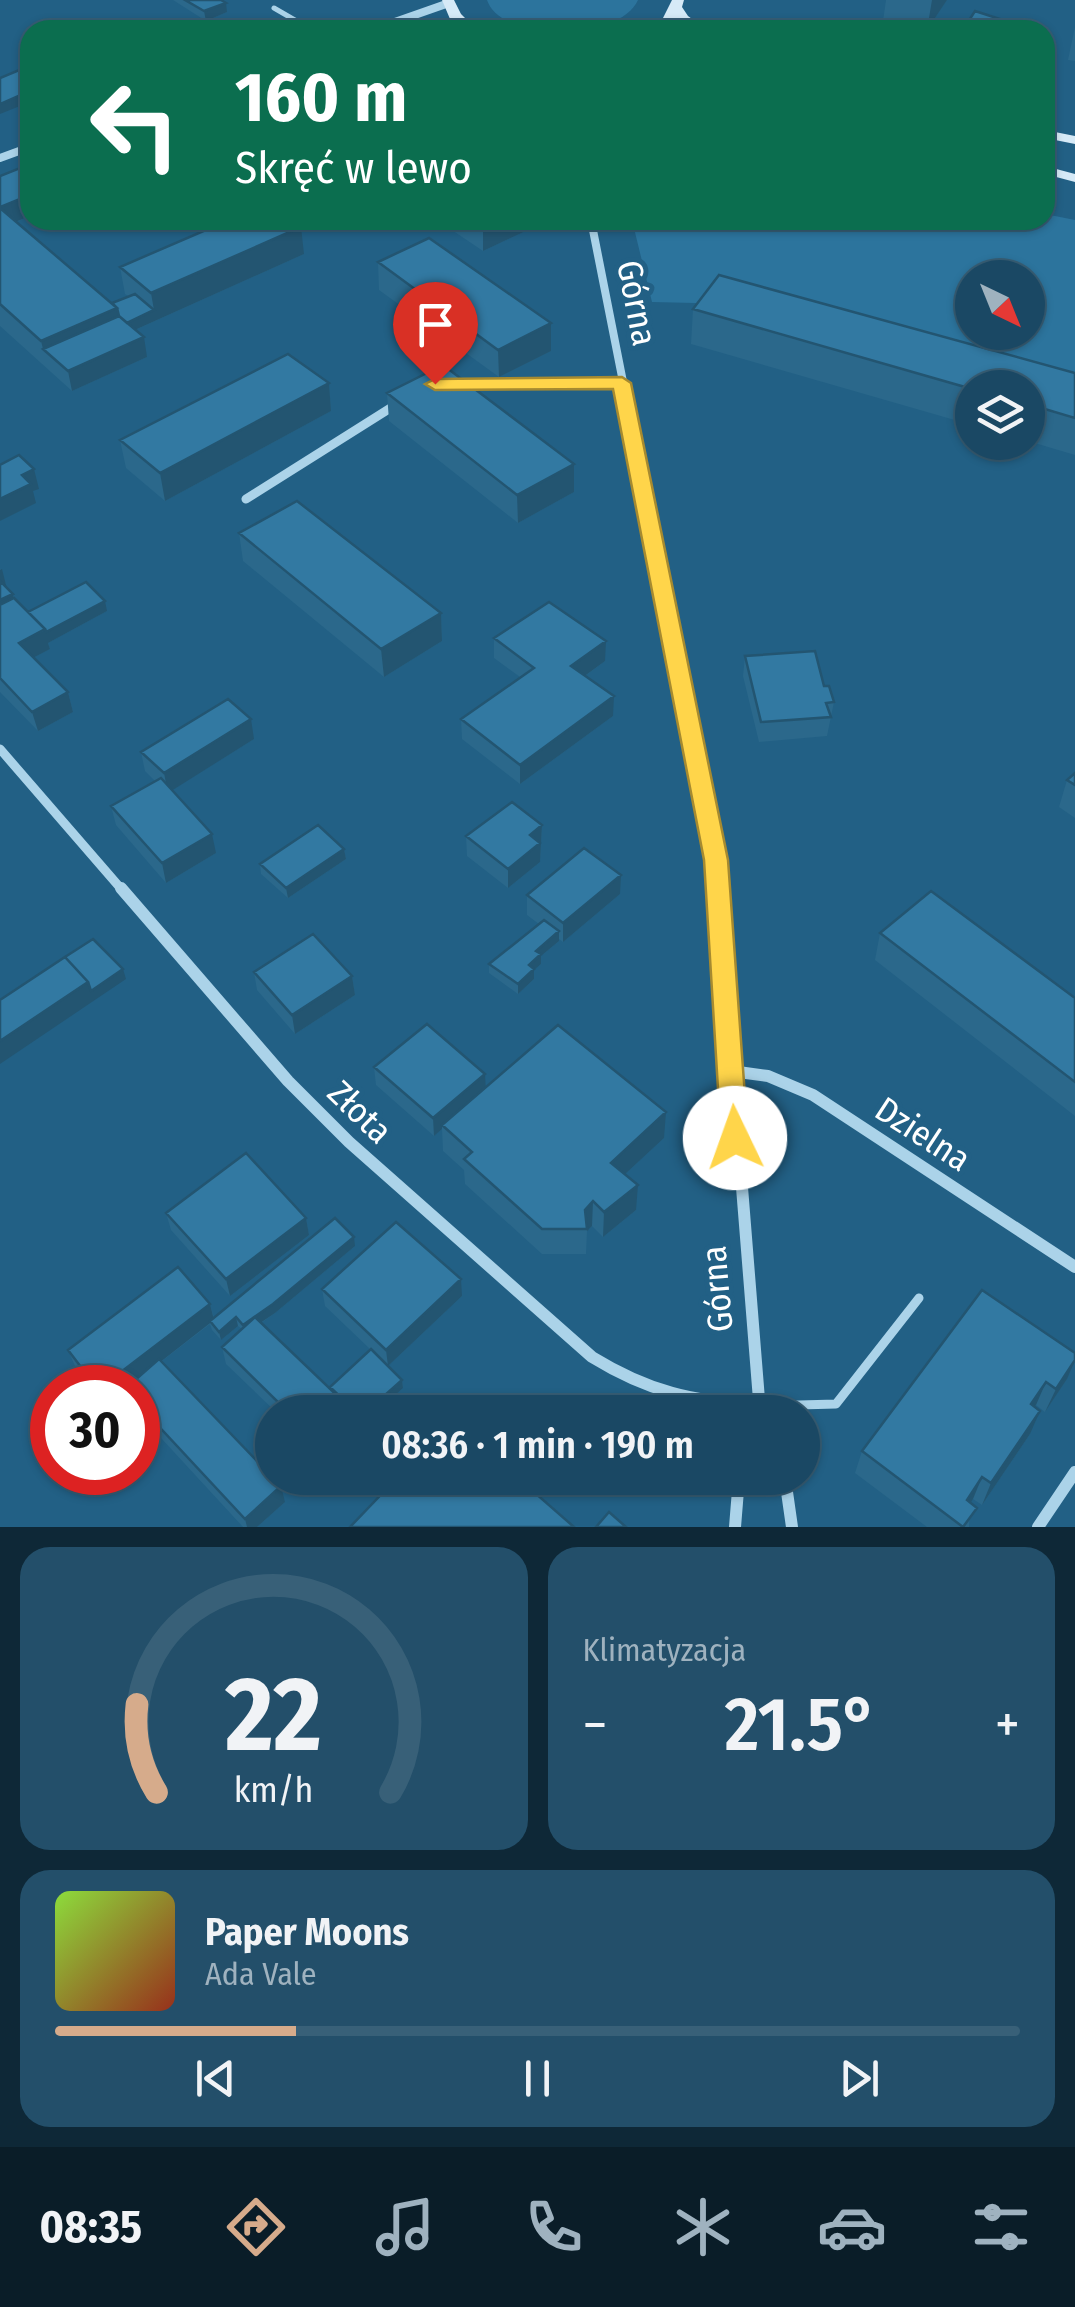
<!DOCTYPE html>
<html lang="pl">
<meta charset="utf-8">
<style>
:root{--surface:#1a4864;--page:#234f6a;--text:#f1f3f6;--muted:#9fb2bf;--line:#386078;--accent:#d6ab8b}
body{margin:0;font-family:"Fira Sans Condensed",sans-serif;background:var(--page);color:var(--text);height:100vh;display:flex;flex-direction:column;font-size:38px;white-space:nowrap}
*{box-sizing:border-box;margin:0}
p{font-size:32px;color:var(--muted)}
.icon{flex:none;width:55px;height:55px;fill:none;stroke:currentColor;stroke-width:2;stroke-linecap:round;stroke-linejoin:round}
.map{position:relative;height:1527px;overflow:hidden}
.drawer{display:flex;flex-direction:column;gap:20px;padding:20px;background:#0e2837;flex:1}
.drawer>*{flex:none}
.top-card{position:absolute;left:20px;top:20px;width:1035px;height:210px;border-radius:30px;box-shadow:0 2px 8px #0004,0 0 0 2px var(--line);background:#0b6e4f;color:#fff;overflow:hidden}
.needle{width:65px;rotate:137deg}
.controls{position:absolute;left:955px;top:260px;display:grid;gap:20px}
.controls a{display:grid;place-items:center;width:90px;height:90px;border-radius:50%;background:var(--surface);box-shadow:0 2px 8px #0004,0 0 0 2px var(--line);font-size:50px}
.speed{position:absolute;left:30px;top:1365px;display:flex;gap:20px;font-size:50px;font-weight:700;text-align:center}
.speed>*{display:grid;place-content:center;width:130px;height:130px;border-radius:50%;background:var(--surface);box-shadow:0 2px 8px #0004,0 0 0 2px var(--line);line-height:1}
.speed .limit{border:15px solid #d22;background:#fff;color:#111}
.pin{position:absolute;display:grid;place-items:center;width:85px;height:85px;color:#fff;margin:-102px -42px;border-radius:50% 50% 50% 0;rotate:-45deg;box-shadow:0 0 10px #0007}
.pin .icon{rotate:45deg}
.me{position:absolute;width:110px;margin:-55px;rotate:357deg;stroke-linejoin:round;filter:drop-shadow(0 0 8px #0008)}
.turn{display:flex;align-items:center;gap:35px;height:210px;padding:0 50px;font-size:45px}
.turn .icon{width:130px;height:130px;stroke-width:2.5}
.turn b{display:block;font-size:70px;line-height:85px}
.big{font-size:75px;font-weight:600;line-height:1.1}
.drawer .card{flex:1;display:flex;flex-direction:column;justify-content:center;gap:15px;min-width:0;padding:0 35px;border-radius:30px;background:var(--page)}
.drawer .dial{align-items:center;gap:0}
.dial svg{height:260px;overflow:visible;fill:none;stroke:var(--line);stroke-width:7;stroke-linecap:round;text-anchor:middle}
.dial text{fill:var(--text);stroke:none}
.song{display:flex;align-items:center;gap:30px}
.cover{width:120px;height:120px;border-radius:15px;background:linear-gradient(135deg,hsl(90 70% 55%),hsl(10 70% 35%))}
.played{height:10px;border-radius:5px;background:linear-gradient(90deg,var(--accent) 25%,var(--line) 25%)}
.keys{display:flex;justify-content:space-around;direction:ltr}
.heat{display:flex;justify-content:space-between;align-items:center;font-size:55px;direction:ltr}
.drawer .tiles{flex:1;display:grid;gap:20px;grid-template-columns:1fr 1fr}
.card:last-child{grid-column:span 2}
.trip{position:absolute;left:255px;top:1395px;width:565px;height:100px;border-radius:50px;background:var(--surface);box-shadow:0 2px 8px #0004,0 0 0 2px var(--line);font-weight:600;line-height:100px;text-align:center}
.tab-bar{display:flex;height:160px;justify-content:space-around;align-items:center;background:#0a1d28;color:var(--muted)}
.tab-bar .icon{width:70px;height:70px}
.tab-bar .current{color:var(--accent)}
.tab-bar b{font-size:45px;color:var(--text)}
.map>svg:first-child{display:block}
.green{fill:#2c749d;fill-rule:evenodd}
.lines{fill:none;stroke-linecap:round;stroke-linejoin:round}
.lane-far1{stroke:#abd3e9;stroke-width:5}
.lane{stroke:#abd3e9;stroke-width:9}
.street-far2{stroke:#abd3e9;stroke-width:8}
.street-far1{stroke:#abd3e9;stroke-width:9}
.street{stroke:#abd3e9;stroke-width:12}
.secondary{fill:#d6eaf7;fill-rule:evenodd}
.wall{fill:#2b688b}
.shaded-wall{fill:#235571}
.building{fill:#3279a2;stroke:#235571;stroke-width:2.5}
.route{fill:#ffd54a;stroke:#a68a30;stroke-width:2.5}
.labels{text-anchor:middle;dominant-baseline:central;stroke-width:10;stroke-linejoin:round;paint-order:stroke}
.street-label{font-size:35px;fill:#fff;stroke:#226085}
</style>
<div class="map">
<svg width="1075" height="1527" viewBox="0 0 1075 1527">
<rect width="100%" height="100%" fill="#226085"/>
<path class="green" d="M487 0H638C620 41 502 44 487 0Z
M1045 214 1075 220V399L739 304 652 302 632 220H1045ZM972 278H1028V332H972Z"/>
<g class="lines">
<path class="lane-far1" d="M274 8 312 30"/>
<path class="lane" d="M760 1406 836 1404 919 1298"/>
<path class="street-far2" d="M372 30 449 3
M449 30 467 28
M0 158 30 147
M591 220 625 392
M458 385 622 383"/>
<path class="street-far1" d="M624 389 716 860 718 891
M246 499 400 402
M0 749 123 891"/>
<path class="street" d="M121 888 288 1081 349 1142 592 1357C649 1392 692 1401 758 1406
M718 888 760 1412
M731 1071 768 1076 813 1095 1075 1267
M785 1478 792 1527
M735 1527 739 1478
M1038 1527 1075 1472"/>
<path class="secondary" d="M442 0H454L461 14 477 30H462L450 19Z
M672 0H684L682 7 688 16 707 30H691L676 19 665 30H650L663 18Z
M1045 130 1075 136V144L1045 138Z
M1045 166 1075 174V182L1045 174Z"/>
</g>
<path class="wall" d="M173 0H221L227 12 206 21Z
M886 0H947L927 30 883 21Z
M966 25 1008 30H966Z
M1075 27V61L1068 60Z
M0 176 30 216 16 222 112 303 128 296 125 294 120 267 304 254 135 330 147 357 72 391 0 326Z
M437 220H530V229L483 251Z
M378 262 551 351 499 377 379 290Z
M693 309 1075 373V455L1028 441V388H972V425L691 344Z
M329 383 331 411 165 501 126 468 120 440Z
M387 393 574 492 518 523 389 421Z
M239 533 441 613 442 641 384 677 243 561Z
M0 568 7 588 13 594 14 598 28 612 107 611 48 643 50 649 34 657 68 692 73 712 38 731 0 692Z
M494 638 605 661 585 676 613 716 520 784 462 739 461 719 520 677 494 658Z
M745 656 824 686 834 702 827 736 759 742 743 676Z
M254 739 172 790 216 853 166 883 116 825 111 806 155 781 145 771 141 752Z
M1075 773V818L1059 807 1067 780Z
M542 825 540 862 508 888 467 856 466 836Z
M344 849 346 859 288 898 261 874 260 864Z
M620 894 563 942 559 939V941L541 956V964L534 970V979L518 994 489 973V964L539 924 527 915V895Z
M880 933 1075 998V1116L875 960Z
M254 972 352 976 355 995 295 1034 257 990Z
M374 1067 486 1087 664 1138 625 1174 636 1210 603 1237 592 1226 587 1231 586 1254H542L465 1184 464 1170 443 1151 442 1129 434 1136 376 1085Z
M166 1213 306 1218 309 1235 230 1296 171 1230Z
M355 1246 275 1313 261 1323 330 1389 370 1349 325 1306 322 1289 462 1296 388 1366 402 1380 403 1388 376 1412H349L348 1411V1412H276L226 1364 222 1347 242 1329 238 1326 221 1340 212 1330 210 1324 162 1361 285 1502 257 1527H243L138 1413V1388H91L75 1366 68 1350 210 1304 214 1318Z
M982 1290 1067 1379 1045 1412 1036 1405 1030 1434 982 1505 973 1499 970 1503 969 1527H927L855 1473 862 1451Z"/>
<path class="shaded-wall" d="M932 0H947L927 30Z
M226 3 227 12 206 21 204 11Z
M30 91V102L0 114V104Z
M30 195V216L0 228V207Z
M491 220H530V229L483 251V224Z
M301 227 304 254 59 364 43 349 41 341 117 308 154 310 151 293Z
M551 323V351L499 377 498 350Z
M144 337 147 357 72 391 68 371Z
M329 383 331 411 165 501 160 473Z
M574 464V492L518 523 517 495Z
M34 469 39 489 33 491 36 503 0 521V499L22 475Z
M2 569 7 589 0 593V570Z
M13 594 15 604 0 612V600Z
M105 601 107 611 48 643 50 649 25 662 19 643Z
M441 613 442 641 384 677 381 649Z
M606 641 605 661 571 686V666Z
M68 692 73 712 38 731 32 712Z
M614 696 613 716 520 784V765Z
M251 719 254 739 168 793 164 773Z
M542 825 540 862 508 888V869L530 835Z
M212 834 216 853 166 883 162 863Z
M344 849 346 859 288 898 286 888Z
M621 875 620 894 563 942V923Z
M559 931V941L541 956V964L534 970V979L518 994V984L536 951Z
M123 969 126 979 0 1064V1041L88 982Z
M352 976 355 995 295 1034 292 1015Z
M485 1074 486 1092 442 1125V1129L434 1136 433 1118Z
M666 1112 664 1138 610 1188 611 1163Z
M638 1185 636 1210 603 1237 604 1212Z
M593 1201 592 1226 587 1231 585 1210Z
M306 1218 309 1235 230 1296 226 1279Z
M354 1237 355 1246 275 1313 245 1333 243 1325Z
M461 1279 462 1296 388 1366 386 1350Z
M210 1304 214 1320 127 1388H100Z
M236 1317 238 1326 221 1340 219 1332Z
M1075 1360 1067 1379 1045 1412 1056 1389Z
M402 1380 403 1388 376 1412H366Z
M1046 1382 1036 1405 1021 1427 1031 1404Z
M346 1404 348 1412H338Z
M1040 1411 1030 1434 982 1505 991 1483Z
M982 1477 973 1499 958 1522 967 1500Z
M281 1486 285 1502 257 1527H247L245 1519Z"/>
<path class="building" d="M185 0H221L226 3 204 11Z
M975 11 1009 22 1004 30H982L966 25Z
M24 68 30 72V91L0 104V78Z
M30 164V195L0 207V176Z
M0 208 117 308 41 341 0 304Z
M229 220H292L301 227 151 293 120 267Z
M429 238 551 323 498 350 378 262Z
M719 275 1075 373V418L1028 404V388H972V389L693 309Z
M135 294 154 310 127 323 119 316 117 308 112 303Z
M119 316 144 337 68 371 43 349Z
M288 354 329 383 160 473 120 440Z
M443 365 574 464 517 495 387 393Z
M19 455 34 469 22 475 31 484 0 499V465Z
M297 501 441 613 381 649 239 533Z
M0 581 13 594 0 600Z
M86 582 105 601 46 632 45 629 28 612Z
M14 598 45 629 19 643 68 692 32 712 0 678V605Z
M549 602 606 641 571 666 614 696 520 765 461 719 534 668 494 638Z
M815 651 824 686H829L834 702 826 703 831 717 761 722 745 656Z
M228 699 251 719 164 773 141 752Z
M1075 773V785L1067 780Z
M161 778 212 834 162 863 111 806Z
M512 802 542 825 530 835 540 843 508 869 466 836Z
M318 825 344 849 286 888 260 864Z
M584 848 621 875 563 923 527 895Z
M931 891 1075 998V1082L880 933Z
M544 920 559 931 536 951 541 954 529 965 534 969 518 984 489 964Z
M313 934 352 976 292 1015 254 972Z
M93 939 123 969 91 991 88 982 65 957Z
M65 957 88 982 0 1041V1000Z
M427 1024 485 1074 433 1118 374 1067Z
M558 1025 666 1112 611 1163 638 1185 604 1212 593 1201 585 1210 587 1229H542L464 1159 472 1152 442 1125Z
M246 1153 306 1218 226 1279 166 1213Z
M335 1218 354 1237 273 1304 243 1325 236 1317 219 1332 210 1321Z
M396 1222 461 1279 386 1350 322 1289Z
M178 1267 210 1304 100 1388H97L68 1350Z
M982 1290 1075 1353V1360L1056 1389 1046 1382 1031 1404 1040 1411 991 1483 982 1477 967 1500 977 1508 963 1527 862 1451Z
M255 1317 346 1404 338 1412H288L222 1347Z
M371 1349 402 1380 366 1412H356L330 1387Z
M159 1359 281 1486 245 1519 138 1404V1388H126Z
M397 1478H518L574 1527H350Z
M609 1512 626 1527H596Z"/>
<path class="route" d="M622 377 631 383 728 860 748 1138 744 1146 735 1150 725 1146 721 1138 704 860 613 389 435 390 425 384 435 379Z"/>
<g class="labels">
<g class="street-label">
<text transform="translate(637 303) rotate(79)">Górna</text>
<text transform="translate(360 1112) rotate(44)">Złota</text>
<text transform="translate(923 1134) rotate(33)">Dzielna</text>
<text transform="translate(717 1289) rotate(-95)">Górna</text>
</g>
</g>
</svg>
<div class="controls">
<a><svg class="needle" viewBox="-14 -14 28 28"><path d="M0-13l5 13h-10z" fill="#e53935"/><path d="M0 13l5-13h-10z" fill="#9fb2bf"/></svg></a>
<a><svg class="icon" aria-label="layers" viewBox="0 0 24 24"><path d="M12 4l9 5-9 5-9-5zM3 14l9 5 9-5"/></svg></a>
</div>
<div class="speed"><div class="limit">30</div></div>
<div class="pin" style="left:435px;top:384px;background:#d93025"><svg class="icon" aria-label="arrive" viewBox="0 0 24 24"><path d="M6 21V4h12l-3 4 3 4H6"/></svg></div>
<svg class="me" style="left:735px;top:1138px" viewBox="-20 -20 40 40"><circle r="19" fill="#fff"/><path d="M0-13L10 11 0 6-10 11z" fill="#ffd54a"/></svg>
<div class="trip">08:36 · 1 min · 190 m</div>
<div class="top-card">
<div class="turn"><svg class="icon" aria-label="left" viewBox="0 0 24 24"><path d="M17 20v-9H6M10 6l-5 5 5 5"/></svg><div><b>160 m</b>Skręć w lewo</div></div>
</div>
</div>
<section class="drawer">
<div class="tiles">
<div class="card dial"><svg viewBox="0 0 100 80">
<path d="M14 69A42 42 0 1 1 86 69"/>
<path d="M14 69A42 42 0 0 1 8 42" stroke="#d6ab8b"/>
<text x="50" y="56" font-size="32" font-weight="700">22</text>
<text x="50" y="72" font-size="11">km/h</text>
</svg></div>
<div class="card"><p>Klimatyzacja</p>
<div class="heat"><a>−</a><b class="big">21.5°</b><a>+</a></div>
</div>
<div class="card">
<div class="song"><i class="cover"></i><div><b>Paper Moons</b><p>Ada Vale</p></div></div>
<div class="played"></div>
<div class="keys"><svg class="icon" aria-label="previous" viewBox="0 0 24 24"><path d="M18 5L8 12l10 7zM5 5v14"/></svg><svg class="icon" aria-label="pause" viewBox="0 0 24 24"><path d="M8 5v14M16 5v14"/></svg><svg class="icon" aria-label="next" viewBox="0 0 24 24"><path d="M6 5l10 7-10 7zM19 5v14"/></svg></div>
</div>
</div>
</section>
<nav class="tab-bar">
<b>08:35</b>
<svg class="icon current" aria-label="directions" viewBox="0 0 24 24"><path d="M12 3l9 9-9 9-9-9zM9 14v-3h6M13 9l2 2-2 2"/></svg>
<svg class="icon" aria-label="music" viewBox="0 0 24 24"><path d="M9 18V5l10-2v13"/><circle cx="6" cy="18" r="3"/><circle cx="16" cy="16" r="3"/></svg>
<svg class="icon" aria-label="phone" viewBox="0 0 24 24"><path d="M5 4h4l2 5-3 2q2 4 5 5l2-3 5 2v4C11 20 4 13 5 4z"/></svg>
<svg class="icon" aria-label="climate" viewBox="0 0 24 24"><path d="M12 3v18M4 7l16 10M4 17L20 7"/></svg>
<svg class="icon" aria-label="car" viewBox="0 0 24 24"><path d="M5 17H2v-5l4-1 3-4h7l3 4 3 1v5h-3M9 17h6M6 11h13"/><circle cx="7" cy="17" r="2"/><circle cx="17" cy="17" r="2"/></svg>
<svg class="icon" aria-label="filters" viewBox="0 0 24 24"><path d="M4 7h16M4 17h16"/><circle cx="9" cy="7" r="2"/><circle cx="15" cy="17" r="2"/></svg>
</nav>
